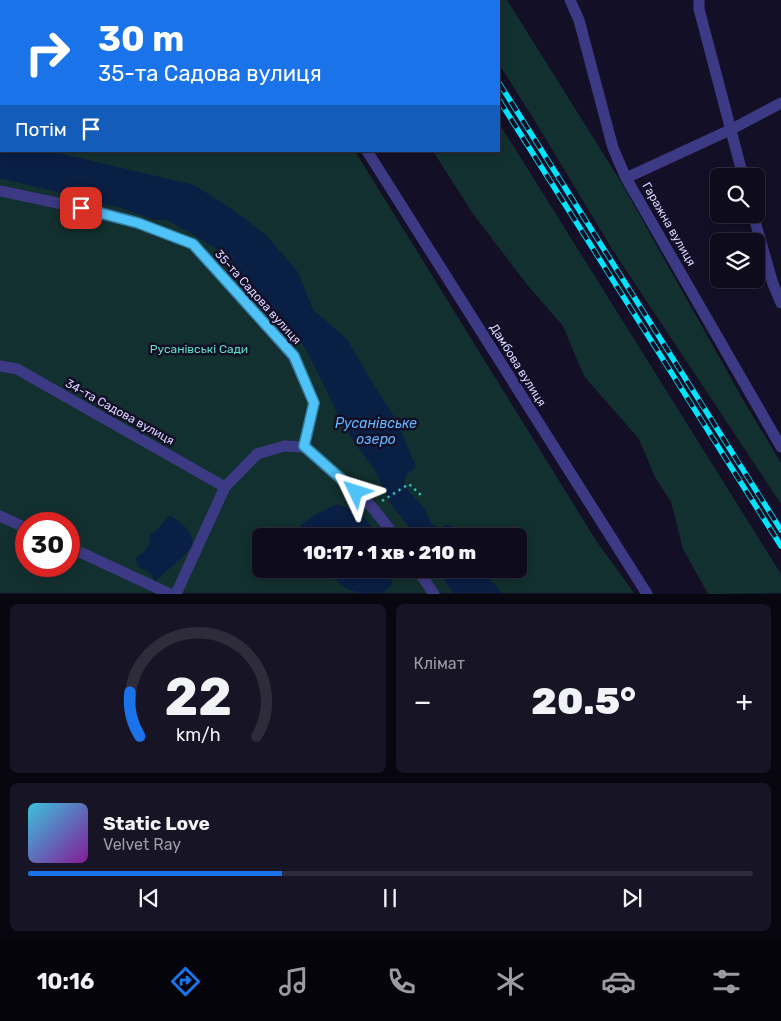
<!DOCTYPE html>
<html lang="uk">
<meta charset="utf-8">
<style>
:root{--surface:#0e0b1c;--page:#171425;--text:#f1f3f6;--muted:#9b9ba3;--line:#2e2b3b;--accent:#1a73e8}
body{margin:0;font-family:Rubik,sans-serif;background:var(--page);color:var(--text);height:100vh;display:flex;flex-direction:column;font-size:19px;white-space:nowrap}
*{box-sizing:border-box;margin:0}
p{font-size:16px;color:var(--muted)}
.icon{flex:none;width:28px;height:28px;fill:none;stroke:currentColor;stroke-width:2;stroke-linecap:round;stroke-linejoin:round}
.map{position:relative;height:594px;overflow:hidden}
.details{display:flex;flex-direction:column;gap:10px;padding:10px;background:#08060f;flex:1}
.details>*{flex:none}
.guide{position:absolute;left:0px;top:0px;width:500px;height:152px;box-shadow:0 2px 12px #0003,0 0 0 1px var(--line);background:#1a73e8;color:#fff;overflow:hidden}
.fabs{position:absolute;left:710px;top:168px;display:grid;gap:10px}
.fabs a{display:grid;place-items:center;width:55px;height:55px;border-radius:8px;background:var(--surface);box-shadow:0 2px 12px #0003,0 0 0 1px var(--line);font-size:25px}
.speed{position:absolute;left:15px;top:512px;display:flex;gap:10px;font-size:25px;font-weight:700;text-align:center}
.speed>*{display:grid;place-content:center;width:65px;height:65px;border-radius:50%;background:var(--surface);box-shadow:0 2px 12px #0003,0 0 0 1px var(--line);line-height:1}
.speed .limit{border:8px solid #d22;background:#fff;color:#111}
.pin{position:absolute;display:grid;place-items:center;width:42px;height:42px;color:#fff;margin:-21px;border-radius:10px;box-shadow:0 2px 8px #0006}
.me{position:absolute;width:55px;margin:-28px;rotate:311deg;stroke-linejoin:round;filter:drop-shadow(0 0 4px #0008)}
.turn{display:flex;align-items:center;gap:18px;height:105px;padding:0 15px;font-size:22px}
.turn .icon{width:65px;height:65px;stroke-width:2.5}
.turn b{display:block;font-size:35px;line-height:42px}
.then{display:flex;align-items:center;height:48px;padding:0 15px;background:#0003;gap:10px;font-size:19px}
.big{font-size:38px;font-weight:800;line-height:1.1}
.details .widget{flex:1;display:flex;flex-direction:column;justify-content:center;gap:8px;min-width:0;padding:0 18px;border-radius:8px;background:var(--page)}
.details .dial{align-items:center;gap:0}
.dial svg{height:130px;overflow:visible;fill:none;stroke:var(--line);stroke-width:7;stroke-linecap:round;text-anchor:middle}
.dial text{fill:var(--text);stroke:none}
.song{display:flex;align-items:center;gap:15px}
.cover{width:60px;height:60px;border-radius:8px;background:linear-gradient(135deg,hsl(190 70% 55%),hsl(290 70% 35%))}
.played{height:5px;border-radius:2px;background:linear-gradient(90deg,var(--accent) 35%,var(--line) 35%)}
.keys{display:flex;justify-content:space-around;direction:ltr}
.heat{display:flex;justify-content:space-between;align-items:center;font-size:28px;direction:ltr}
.details .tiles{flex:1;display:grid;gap:10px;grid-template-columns:1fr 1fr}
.widget:last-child{grid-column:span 2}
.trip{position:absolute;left:252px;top:528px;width:275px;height:50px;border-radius:8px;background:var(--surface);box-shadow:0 2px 12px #0003,0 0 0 1px var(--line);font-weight:800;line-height:50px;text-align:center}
.tab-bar{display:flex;height:80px;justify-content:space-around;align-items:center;background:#06040b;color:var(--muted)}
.tab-bar .icon{width:35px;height:35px}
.tab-bar .on{color:var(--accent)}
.tab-bar b{font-size:22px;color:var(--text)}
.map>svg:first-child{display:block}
.green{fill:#12302f;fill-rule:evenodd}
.water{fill:#0a1f44}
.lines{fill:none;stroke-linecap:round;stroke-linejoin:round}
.path{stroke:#2fb8b0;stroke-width:2.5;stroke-dasharray:2.5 4;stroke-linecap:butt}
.minor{stroke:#3d3a85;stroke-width:11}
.rail-casing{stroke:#00e5ff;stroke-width:5.5}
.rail{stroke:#130f26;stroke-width:4;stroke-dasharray:11;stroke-linecap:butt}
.route-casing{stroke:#337fa1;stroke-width:12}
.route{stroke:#4fc3f7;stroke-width:9}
.labels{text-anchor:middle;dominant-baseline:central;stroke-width:5;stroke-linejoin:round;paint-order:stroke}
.street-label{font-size:12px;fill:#d9d4ff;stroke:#130f26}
.park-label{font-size:12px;fill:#5fe0c0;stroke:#130f26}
.water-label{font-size:14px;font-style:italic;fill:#62b6ff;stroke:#130f26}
</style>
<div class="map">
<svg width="781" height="594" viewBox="0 0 781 594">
<rect width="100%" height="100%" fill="#130f26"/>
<path class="green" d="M458 0H507L621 182 745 403 781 463V504L612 249 538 126 499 64V1Z
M0 56H1V151H355L597 542 634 593H0ZM26 524H69V566H26ZM261 536H519V569H261Z
M499 123 781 574V593L709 594 707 592 683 549 671 502 655 477 639 439 584 376 563 326 529 287 473 214 433 151H499Z"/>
<path class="water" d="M0 143 1 151H50L194 185 233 210 265 234 298 272 313 310 346 338 378 392 397 421 416 467 407 474 404 483 408 491 424 507 432 524 441 529 445 525H450L460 536H416L391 504 374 469 354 442 341 421 316 369 298 336 259 295 226 255 199 238 167 220H154L119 207 94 203 66 194 3 179H0Z
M337 504 361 513 378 536H298L301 525 316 514Z
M170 515C183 524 192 530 193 547L175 564 155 581 151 574 139 567 135 558C145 552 151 547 150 535L157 530Z
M325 569H391L392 585 382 593C352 594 346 592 325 569Z
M437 569H481L502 593H453Z"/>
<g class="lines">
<path class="path" d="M382 501 409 484 423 497"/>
<path class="minor" d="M281 0 282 1
M570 0 579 20 613 148 626 178 781 447
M699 0V9L743 176
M152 1 157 0
M0 40 1 39
M367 151 647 594
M626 178 730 130 781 103
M0 191 100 212 138 223 193 244 293 356 314 403 304 447
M753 214 773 284 781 303
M0 366 17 369 225 487
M0 516 26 528
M69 547 170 594
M417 569 434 594
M176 594 225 487 257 454 284 446 304 447 372 507 395 536"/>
<g class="rail-casing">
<path id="rail" d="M437 0 438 1
M446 0 447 1
M499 83 781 530
M499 100 781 546"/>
</g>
<use href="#rail" class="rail"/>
</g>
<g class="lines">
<g class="route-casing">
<path id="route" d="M81 208 138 223 193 244 294 356 314 403 304 446 356 492"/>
</g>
<use href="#route" class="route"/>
</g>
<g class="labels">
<g class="street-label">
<text transform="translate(669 224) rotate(60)">Гаражна вулиця</text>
<text transform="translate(258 297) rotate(48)">35-та Садова вулиця</text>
<text transform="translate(518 365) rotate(58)">Дамбова вулиця</text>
<text transform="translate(120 412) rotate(29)">34-та Садова вулиця</text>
</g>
<g class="park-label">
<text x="199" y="349">Русанівські Сади</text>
</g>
<g class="water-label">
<text x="376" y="423">Русанівське<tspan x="376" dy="16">озеро</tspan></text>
</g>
</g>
</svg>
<div class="fabs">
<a><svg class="icon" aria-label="search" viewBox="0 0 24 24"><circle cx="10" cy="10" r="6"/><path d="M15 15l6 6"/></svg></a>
<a><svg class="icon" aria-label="layers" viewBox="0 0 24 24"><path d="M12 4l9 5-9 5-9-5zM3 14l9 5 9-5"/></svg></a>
</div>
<div class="speed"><div class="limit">30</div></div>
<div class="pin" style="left:81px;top:208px;background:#d93025"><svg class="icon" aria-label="arrive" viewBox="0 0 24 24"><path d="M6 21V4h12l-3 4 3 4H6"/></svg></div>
<svg class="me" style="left:356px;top:492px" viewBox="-20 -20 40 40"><path d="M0-17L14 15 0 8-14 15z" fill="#4fc3f7" stroke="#fff" stroke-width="4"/></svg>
<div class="trip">10:17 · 1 хв · 210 m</div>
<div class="guide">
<div class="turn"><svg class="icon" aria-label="right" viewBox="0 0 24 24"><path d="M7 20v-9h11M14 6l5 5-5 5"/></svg><div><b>30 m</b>35-та Садова вулиця</div></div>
<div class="then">Потім<svg class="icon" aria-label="arrive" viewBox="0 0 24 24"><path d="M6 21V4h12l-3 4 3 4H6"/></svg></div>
</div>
</div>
<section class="details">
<div class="tiles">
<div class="widget dial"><svg viewBox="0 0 100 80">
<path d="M14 69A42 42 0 1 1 86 69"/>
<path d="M14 69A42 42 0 0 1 8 42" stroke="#1a73e8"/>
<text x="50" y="56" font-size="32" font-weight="700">22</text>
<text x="50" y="72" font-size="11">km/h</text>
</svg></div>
<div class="widget"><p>Клімат</p>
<div class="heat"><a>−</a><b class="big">20.5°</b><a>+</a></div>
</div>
<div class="widget">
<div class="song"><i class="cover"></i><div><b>Static Love</b><p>Velvet Ray</p></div></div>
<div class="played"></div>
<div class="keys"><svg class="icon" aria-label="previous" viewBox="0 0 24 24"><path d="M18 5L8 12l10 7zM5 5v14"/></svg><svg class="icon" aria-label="pause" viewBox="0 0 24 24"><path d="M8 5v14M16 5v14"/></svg><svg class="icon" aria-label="next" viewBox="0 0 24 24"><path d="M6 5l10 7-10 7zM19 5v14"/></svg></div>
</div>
</div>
</section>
<nav class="tab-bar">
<b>10:16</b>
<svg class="icon on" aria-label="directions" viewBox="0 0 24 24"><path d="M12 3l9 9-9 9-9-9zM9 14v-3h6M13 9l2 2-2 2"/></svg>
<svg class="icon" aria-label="music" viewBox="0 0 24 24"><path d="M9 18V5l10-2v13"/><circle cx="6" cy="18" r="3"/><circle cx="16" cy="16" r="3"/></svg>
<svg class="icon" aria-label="phone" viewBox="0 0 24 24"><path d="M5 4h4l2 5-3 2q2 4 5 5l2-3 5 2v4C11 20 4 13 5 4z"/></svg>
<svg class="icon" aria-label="climate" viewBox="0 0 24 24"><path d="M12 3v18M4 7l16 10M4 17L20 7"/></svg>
<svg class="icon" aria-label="car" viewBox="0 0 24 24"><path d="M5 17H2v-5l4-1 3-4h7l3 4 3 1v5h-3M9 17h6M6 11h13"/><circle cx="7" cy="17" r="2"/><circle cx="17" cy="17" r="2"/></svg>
<svg class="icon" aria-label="filters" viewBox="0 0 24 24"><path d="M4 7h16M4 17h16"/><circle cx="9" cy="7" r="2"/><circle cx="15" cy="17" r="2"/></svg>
</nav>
